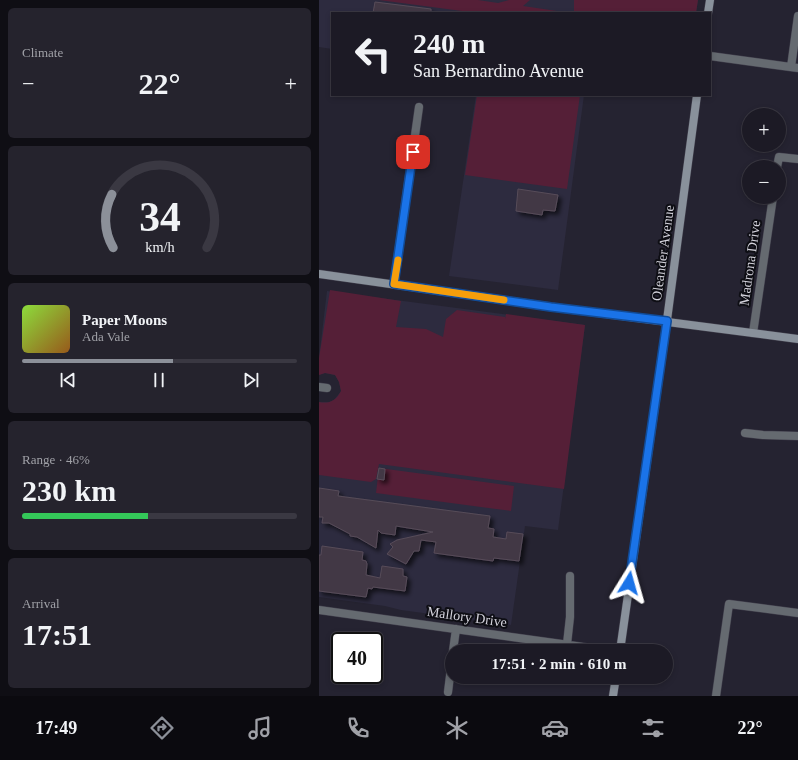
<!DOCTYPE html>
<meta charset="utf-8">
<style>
:root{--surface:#1c1a25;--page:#25232d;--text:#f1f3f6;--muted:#a0a1a7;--line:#3a3842;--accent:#8c9099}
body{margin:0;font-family:"Times New Roman",serif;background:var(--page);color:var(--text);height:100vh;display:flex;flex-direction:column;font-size:15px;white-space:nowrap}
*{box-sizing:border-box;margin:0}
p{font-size:13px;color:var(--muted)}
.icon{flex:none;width:22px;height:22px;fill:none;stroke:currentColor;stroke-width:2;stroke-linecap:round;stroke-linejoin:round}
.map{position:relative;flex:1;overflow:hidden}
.sheet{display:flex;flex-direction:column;gap:8px;padding:8px;background:#0f0e14;width:319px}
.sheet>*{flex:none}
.hud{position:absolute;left:12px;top:12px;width:380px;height:84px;border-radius:0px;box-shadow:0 2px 6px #0003,0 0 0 1px var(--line);background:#1c1a25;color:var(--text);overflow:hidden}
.tools{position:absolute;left:423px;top:108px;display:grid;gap:8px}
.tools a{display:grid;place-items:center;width:44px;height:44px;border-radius:50%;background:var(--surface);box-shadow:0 2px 6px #0003,0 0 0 1px var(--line);font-size:20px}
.speed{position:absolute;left:12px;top:632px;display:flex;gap:8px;font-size:20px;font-weight:700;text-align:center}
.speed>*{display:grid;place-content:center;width:52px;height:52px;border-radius:50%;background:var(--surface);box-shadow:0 2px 6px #0003,0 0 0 1px var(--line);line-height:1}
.speed .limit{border:2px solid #111;border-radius:6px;background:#fff;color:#111}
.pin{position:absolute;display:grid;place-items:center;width:34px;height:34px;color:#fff;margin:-17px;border-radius:8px;box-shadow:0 2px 6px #0006}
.me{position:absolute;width:44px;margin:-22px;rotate:8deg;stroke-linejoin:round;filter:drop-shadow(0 0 3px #0008)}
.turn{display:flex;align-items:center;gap:14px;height:84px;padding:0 16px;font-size:18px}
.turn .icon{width:52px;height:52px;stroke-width:2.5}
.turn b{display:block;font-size:28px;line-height:34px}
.big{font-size:30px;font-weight:700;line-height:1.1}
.sheet .card{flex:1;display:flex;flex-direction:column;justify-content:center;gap:6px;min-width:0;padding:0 14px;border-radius:6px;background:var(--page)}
.sheet .dial{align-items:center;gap:0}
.dial svg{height:104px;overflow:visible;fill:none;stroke:var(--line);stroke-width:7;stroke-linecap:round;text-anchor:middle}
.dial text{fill:var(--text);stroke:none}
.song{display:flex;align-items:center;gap:12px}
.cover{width:48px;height:48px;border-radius:6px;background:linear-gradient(135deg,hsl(90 70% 55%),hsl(30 70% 35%))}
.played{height:4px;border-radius:2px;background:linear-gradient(90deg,var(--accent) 55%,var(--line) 55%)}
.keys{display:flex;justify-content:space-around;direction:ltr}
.heat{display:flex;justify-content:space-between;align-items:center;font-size:22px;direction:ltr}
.charge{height:6px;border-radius:3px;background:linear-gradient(90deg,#34c759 46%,var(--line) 0)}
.trip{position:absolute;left:126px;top:644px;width:228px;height:40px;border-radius:20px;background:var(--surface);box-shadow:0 2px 6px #0003,0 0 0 1px var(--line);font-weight:700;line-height:40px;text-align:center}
.tab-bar{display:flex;height:64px;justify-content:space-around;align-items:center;background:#0b0a0f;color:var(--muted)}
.tab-bar .icon{width:28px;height:28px}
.tab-bar .active{color:var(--accent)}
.tab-bar b{font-size:18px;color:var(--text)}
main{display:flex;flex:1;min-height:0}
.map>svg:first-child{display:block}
.built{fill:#2d2b3f}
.green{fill:#551f37}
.building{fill:#423744;stroke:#574c59;filter:url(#shadow)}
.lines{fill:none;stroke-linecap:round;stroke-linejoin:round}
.street-casing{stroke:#413f4c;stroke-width:9}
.secondary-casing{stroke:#413f4c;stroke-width:9}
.street{stroke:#656a70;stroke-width:8}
.secondary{stroke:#89919b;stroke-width:8}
.route-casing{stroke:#114b97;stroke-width:10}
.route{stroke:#1a73e8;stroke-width:7}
.slow{stroke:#f59e0b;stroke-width:7}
.labels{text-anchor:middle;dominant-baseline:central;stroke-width:4;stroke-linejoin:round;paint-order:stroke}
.street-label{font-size:14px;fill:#d3d2db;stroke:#0e0e14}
</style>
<main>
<section class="sheet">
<div class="card"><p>Climate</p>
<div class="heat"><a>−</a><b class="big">22°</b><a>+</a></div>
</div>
<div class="card dial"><svg viewBox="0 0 100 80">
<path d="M14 69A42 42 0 1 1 86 69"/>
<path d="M14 69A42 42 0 0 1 13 28" stroke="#8c9099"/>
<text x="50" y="56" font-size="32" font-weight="700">34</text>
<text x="50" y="72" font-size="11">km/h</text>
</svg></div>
<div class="card">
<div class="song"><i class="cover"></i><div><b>Paper Moons</b><p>Ada Vale</p></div></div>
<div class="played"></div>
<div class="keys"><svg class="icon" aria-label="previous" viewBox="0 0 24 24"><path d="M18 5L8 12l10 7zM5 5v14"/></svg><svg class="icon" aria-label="pause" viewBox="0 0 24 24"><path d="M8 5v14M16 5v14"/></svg><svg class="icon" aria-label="next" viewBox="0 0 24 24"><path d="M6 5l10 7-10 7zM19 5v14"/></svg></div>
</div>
<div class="card"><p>Range · 46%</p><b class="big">230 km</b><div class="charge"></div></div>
<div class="card"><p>Arrival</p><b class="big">17:51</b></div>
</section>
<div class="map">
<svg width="479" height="696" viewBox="0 0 479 696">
<defs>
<filter id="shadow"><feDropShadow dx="3.5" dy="3.5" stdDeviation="2" flood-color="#0009"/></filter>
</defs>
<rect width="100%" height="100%" fill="#252331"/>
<path class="built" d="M0 0H379L377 13H13V49L0 47Z
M157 95H265L239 290 130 276Z
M8 291 266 325 239 530 206 526 192 625 82 610 66 606 0 597V402H10L15 400 22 391 20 382 16 375 6 373 0 375V358Z"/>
<path class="green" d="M60 0H159L179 3 190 0H211L204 6 238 11V13H158Z
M255 0H379L377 13H255Z
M158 95H261L248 189 146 175Z
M11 290 82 301 77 327 107 329 124 337 127 319 138 310 186 317V319L187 314 266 325 245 489 60 464 57 479 52 482 0 475V402C10 404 17 401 22 391L20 382 16 375 6 373 0 375V358Z
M60 468 195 486 192 511 57 493Z"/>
<path class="building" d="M56 2 112 9V13H54Z
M199 189 239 195 236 211 224 210 223 215 197 211Z
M60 468 66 469 65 480 58 479Z
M0 488 20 491 19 496 171 516 169 528 175 529 174 537 187 539 188 532 204 534 200 561 175 558 174 561 115 553 117 542 102 540 100 551H95L87 564 68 554 74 547 71 544 78 540 114 532 77 526 76 535 62 533 59 530 57 548 38 537 31 536V534L10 523H3L4 517H0Z
M3 546 44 552 43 560 47 561 48 564 47 575 61 578 63 566 84 569V576L88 577 86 591 54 587 53 589 49 588 47 597 0 591V555H2Z"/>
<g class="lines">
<g class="street-casing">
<path id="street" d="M391 56 479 68
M472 67 479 16
M458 167 460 157 479 159
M75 284 100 107
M434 333 454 197
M0 387 8 388
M426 433 444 435 479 436
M0 610 293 651
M248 644 251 617V576
M134 651 137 629
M129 692 133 660
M397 696 410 604 479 613"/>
</g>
<g class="secondary-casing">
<path id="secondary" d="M389 13 391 0
M0 274 233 307 479 339
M301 651 346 335 378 95
M294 696 297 677"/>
</g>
<use href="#street" class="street"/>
<use href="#secondary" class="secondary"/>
</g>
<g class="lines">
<g class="route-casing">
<path id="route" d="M94 152 75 284 232 307 348 321 310 583"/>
</g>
<use href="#route" class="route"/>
<path class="slow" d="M79 260 75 284 185 300"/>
</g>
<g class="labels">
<g class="street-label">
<text transform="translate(344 253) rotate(-82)">Oleander Avenue</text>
<text transform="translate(431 263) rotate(-82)">Madrona Drive</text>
<text transform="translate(148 617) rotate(8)">Mallory Drive</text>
</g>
</g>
</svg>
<div class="tools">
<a>+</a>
<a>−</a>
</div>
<div class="speed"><div class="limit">40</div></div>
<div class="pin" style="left:94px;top:152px;background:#d93025"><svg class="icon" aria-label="arrive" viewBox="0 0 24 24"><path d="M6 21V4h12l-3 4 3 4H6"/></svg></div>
<svg class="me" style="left:310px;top:583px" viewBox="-20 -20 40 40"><path d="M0-17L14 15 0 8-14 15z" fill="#1a73e8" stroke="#fff" stroke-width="4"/></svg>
<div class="trip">17:51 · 2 min · 610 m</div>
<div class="hud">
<div class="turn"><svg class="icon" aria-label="left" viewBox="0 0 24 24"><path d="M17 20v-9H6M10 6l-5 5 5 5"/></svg><div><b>240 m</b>San Bernardino Avenue</div></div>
</div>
</div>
</main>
<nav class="tab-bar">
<b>17:49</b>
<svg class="icon active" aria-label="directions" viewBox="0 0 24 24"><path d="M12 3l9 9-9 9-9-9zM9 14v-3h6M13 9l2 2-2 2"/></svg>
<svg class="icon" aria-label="music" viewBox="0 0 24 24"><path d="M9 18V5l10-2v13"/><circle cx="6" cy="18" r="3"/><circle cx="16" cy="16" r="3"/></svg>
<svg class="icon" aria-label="phone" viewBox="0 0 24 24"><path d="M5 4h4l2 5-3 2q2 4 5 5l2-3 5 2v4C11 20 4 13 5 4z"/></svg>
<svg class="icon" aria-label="climate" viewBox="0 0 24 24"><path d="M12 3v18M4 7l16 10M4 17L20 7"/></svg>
<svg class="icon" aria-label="car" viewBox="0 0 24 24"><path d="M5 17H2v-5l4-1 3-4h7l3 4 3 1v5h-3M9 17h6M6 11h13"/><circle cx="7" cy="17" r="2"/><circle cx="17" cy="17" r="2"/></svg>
<svg class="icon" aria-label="filters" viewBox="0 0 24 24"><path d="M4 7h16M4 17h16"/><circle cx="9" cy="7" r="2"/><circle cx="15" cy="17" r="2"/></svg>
<b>22°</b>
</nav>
